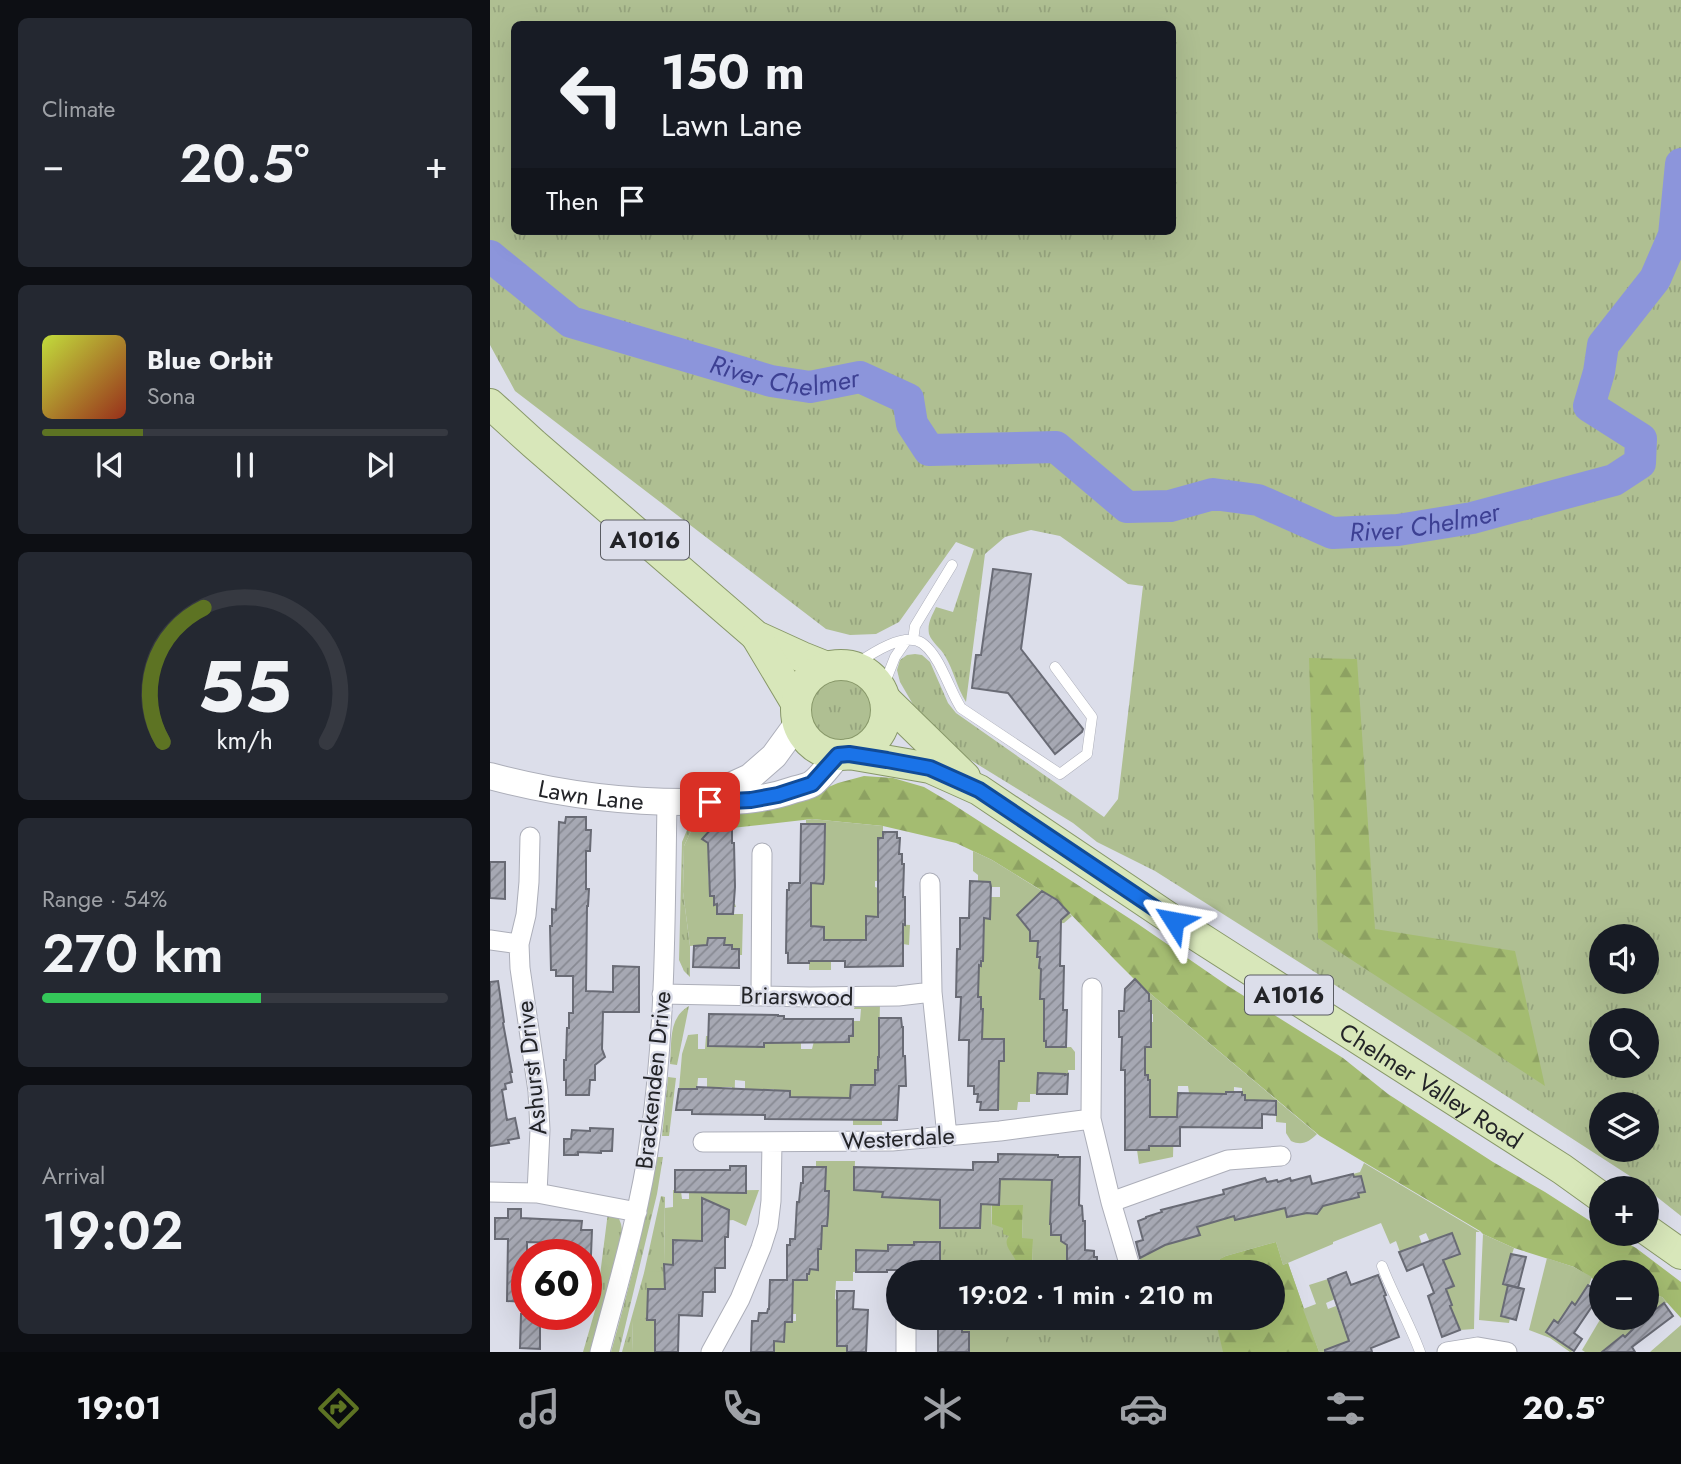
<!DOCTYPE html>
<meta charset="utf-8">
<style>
:root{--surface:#171b24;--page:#242831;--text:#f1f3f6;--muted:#9ea1a6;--line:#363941;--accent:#5d7323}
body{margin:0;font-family:Jost,sans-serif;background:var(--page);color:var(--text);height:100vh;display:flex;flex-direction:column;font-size:26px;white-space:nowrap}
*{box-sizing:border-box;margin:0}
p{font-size:23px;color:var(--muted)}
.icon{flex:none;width:38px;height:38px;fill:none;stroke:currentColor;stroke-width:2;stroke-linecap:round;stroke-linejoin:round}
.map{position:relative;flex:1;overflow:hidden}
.details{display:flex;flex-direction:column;gap:18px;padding:18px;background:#0d0f14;width:490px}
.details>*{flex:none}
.guide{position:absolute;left:21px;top:21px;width:665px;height:214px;border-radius:10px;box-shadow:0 7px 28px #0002;background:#171b24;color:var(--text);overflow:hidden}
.fabs{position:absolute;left:1099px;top:924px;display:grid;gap:14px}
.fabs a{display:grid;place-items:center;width:70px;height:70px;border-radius:50%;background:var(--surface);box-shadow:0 7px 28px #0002;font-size:35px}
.speed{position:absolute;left:21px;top:1239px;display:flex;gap:14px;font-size:35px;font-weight:700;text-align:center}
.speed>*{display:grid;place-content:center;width:91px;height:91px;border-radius:50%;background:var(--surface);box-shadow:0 7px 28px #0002;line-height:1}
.speed .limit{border:10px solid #d22;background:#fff;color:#111}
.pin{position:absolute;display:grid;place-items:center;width:60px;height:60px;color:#fff;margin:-30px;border-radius:14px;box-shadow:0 4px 10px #0006}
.me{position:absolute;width:77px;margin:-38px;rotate:304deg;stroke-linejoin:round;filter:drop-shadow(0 0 5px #0008)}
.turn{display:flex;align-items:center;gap:24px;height:147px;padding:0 35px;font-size:32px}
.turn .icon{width:91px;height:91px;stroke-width:2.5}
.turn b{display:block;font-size:49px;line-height:60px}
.then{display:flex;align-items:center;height:66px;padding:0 35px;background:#0003;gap:14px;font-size:26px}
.big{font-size:52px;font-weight:600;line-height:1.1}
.details .tile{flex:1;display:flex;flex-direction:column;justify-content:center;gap:10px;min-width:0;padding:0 24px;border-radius:10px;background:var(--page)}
.details .dial{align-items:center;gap:0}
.dial svg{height:182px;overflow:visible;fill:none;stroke:var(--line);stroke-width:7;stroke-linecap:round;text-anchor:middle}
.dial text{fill:var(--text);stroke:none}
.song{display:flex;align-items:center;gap:21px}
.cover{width:84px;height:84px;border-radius:10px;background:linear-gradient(135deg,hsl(70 70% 55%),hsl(10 70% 35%))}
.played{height:7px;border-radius:4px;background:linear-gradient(90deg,var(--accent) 25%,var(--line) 25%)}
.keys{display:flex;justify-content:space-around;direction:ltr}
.heat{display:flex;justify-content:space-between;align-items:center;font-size:38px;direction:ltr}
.charge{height:10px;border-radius:5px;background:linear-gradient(90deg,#34c759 54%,var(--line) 0)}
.trip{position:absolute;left:396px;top:1260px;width:399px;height:70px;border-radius:35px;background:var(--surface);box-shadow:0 7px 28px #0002;font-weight:600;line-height:70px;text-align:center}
.dock{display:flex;height:112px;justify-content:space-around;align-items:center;background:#090b0e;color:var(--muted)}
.dock .icon{width:49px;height:49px}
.dock .current{color:var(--accent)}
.dock b{font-size:32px;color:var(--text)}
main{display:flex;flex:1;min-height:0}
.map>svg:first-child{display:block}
.grass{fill:url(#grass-tufts);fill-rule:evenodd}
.forest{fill:url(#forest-firs)}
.garden{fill:#afbf92}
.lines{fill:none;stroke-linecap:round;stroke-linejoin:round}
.river{stroke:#8c95db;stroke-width:32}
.building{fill:url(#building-hatch);stroke:#696b75;stroke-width:2}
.lane-casing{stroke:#acaeb9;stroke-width:11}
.street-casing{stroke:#acaeb9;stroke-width:21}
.secondary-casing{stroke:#acaeb9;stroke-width:28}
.primary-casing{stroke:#889869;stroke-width:32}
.lane{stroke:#fff;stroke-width:10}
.street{stroke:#fff;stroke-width:19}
.secondary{stroke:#fff;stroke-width:26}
.primary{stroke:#d8e7ba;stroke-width:30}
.route-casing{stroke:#114b97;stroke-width:18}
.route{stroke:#1a73e8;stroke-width:12}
.labels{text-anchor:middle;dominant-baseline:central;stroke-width:5;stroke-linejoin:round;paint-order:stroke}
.shield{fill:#dcdeea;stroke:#5a5c62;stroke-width:2}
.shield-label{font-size:23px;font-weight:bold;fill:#232428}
.street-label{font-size:24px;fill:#232428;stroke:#dcdeea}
.water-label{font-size:26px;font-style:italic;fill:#3d4093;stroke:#dcdeea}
</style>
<main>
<section class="details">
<div class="tile"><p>Climate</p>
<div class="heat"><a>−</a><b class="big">20.5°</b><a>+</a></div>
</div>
<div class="tile">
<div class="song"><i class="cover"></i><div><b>Blue Orbit</b><p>Sona</p></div></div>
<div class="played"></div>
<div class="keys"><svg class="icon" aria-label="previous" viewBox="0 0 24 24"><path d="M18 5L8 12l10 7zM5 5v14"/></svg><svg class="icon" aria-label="pause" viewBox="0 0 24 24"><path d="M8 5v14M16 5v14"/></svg><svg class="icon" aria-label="next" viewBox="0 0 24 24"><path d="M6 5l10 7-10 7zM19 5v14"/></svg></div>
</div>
<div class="tile dial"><svg viewBox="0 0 100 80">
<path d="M14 69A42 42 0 1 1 86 69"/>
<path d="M14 69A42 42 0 0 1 32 10" stroke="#5d7323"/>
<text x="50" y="56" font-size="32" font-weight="700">55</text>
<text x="50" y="72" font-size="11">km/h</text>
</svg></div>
<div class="tile"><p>Range · 54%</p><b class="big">270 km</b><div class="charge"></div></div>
<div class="tile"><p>Arrival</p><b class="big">19:02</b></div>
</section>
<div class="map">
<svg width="1191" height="1352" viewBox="0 0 1191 1352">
<defs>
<pattern id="grass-tufts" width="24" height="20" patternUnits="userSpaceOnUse" patternTransform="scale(1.75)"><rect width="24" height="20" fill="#afbf92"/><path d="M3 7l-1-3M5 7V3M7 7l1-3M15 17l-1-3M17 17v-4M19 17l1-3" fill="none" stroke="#96a47e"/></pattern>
<pattern id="forest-firs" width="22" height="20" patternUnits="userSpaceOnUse" patternTransform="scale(1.75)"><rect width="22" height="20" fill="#a4bc71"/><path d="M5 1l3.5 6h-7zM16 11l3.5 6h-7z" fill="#8da162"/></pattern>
<pattern id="building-hatch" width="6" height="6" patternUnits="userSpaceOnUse" patternTransform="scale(1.75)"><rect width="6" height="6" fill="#a6a8b3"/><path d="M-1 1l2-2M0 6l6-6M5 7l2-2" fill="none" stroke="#878992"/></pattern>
</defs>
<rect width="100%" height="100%" fill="#dcdeea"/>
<path class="grass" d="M0 0H1191V1216L1143 1178 831 976 665 871 607 842 583 823 474 756 428 713 410 682 407 670 410 660 417 655 425 654 432 655 440 662 458 703 466 713 614 817 628 799 653 586 638 584 570 536 541 530 515 537 495 554 476 702C467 688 464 671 455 656 451 648 442 643 439 634 437 623 442 616 446 607L463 612 484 549 466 542 409 622 386 634 360 635 336 629 25 391 0 345ZM24 24H682V231H24ZM1111 936H1157V982H1111ZM1111 1020H1157V1066H1111ZM1111 1104H1157V1150H1111Z
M319 710a33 33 0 1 1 66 0a33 33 0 1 1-66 0Z
M242 823V828L202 829 194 846 193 892 200 946V977L194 971 189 960 192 842 199 825Z
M199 1006 187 1065 180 1064C182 1042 178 1018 199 1006Z
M178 1077 186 1078 179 1136H172Z
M166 1157H173L167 1194 129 1352H121C139 1287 156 1223 166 1157Z
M171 1196 175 1197 174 1272 157 1320H143L142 1352H132L154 1273Z
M502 1205H533L532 1238H543L542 1268 552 1269V1272H450V1228H501Z
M118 1212 128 1216 131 1224 133 1236 102 1352H93L106 1307Z
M786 1242 793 1265 798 1263 829 1352H516V1318H782V1272H694L736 1256Z"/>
<path class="forest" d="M819 658 867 659 885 929 1025 951 1055 1086 828 938Z
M374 776 403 778 434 787 461 803 648 924 738 986 853 1058 898 1094 1003 1162 1055 1192 1111 1228V1234H1121L1146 1248 1191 1282V1318L1172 1297 1157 1294V1272H1111V1284L1084 1267 1024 1248 993 1234 990 1231 830 1136 650 985 625 960 567 900 502 860 466 843 393 826 322 819 242 828V819L224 820V814L317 796 348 783Z
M502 1205H533L532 1238H543L542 1268 552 1269V1272H537L536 1264 526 1261C522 1252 512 1245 519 1236L513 1234V1228L502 1224Z
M786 1242 793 1265 798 1263 829 1352H733L725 1318H782V1272H694L715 1264 730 1261V1259L736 1256Z"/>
<path class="garden" d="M322 819 393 826V838H388V881H385V887L388 888V914L400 924 420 925 419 945 413 944 340 961H341V970H319L320 932H334V927L321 926 320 883 333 884 334 879 335 825 316 824V820Z
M202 829H219L220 847 218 848V856L220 857V871H218L220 896H224V905L245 904 246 907H227L228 914H253L252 955H249V949H242L235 945 234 937 218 938 217 945 200 946 193 892 194 846Z
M483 851 502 860 552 891 527 915 532 921 579 913 582 916 574 923 560 924 540 931V940L548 941 549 968 551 969 554 1004H571L554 1010V1041H556V1047H581L585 1052V1070H578V1074L548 1073 547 1094H540V1102H528L527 1110H508L509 1079 491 1078 493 1009H491V997H488L489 965H491L494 918H500L501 897H510V887H500V882H488V875L483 871Z
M650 985 827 1134C819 1142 812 1146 801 1141L796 1133V1123L786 1122V1101L771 1100 757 1105 752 1095V1088L744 1087V1092L736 1097 734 1094 729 1093 711 1103V1093H699L698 1086H688L687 1117 684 1118 683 1157 649 1164 647 1150H659L660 1080H658V1075H655V1022H663V1014H660L661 1001H659L654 989Z
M390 1004 389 1041 391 1057H388V1066L414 1067 385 1070V1084H392V1125H363V1106L356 1098 318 1097 308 1098 307 1097H300V1091L292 1090 284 1097V1089H276V1097L255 1089V1081L245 1080 244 1111H242V1087H232L217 1110V1078H208L207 1089H189L192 1054 198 1035 208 1034V1049H215L216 1036H218V1038L252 1036 253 1047H274V1036L299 1042 311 1043V1049H322L324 1041 359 1042V1036L363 1035V1021H370L371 1009H364L365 1006Z
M528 1154H529V1178H554L589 1182V1205L560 1211V1224L571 1235 572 1242 584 1250V1258H577V1269H587V1272H552V1269L542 1268 543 1239 532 1238 533 1205H509V1192H502L501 1228H490V1210L473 1211V1228H457L502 1169 527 1179Z
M326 1161H365L364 1190 393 1192 392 1196 420 1193V1199H427L428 1191 450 1198V1243H440L424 1250 398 1246V1251L366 1250V1272H363V1281H346L345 1299 362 1309 346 1310 347 1346H359L357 1352H284V1341H294L285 1321H306V1314H302L301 1280H317L320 1269 327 1270 320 1249H331L329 1226H337L339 1191H334L326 1167Z
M874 1163 990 1232H986L984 1329 970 1330 959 1306 962 1305 956 1289 963 1286 948 1262 970 1254 940 1242 936 1233 929 1236 932 1244 910 1252 906 1241 900 1244 891 1223 843 1242V1244L793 1265 786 1242 736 1256 730 1259V1261L715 1264 694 1272H654L649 1257 658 1255 656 1247H672L675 1236 677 1245 685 1242 683 1233 704 1237 709 1235 707 1227 744 1214 746 1220 795 1208 798 1217 833 1206 869 1197 868 1193 875 1191 871 1176 864 1177 863 1174 870 1172Z
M183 1190 191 1191 192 1199H199V1191L269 1190 256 1226 243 1220 212 1223V1242L202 1248 175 1330H165L164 1347 186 1348 165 1349V1352H142L143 1319 173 1320 158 1289V1271L189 1272V1265L174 1264 175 1208 183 1207Z
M993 1234 1024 1248 1022 1254H1021L1013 1283 1018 1285 1011 1315 1020 1318 1019 1323 989 1320Z
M1057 1258 1084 1267 1102 1277 1099 1285 1085 1305 1082 1303 1068 1323 1064 1320 1056 1332 1084 1351 1080 1352 1060 1338 1039 1330Z
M838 1279 845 1299 836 1303 838 1309 846 1306 859 1341 848 1352H829L813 1309 826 1304 819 1285Z
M1157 1294 1172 1297 1177 1303H1173L1157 1316Z
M472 1318H516V1352H479L457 1332 472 1321Z
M1111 1318H1154L1135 1337 1132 1335 1114 1350 1115 1352H1095L1092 1350Z
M1191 1325V1352H1160Z"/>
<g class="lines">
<path class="river" id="s1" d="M0 256 81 322 281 381 320 387 370 377 418 399 422 424 439 450 566 447 637 507 680 506 723 494 768 500 842 533 908 530 982 518 1124 480 1150 463 1151 439 1099 406 1109 372 1113 345 1165 279 1184 235 1191 164"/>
</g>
<path class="building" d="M503 569 541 574 531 649 593 729 592 732 565 754 518 693 482 688 486 655H491Z
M76 817H96V830H101L100 851H96V889H99L98 906H97L96 991 123 992V966L149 967V1012H113L112 1049 115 1057 105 1065V1080H100L99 1095H76V1080H74V1060H76L77 1028H79V1013H83V976H66V970H61L60 926H62V909L66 910 69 822 75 823Z
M311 824H335L334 879 333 884 321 883V926L334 927V940H376V916L388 917V838H393V832H407V838H410L409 854H412V864H414L413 897H415V925L413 924V966L355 967V961H319V963H298V953H296L297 890H299V883H310Z
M222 828H242V843H244L245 887 243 914H227V904L224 905V896H220L218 843 212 839Z
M0 862H15V899L0 898Z
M480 881 500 882 501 887 500 919 494 918 493 961H491V966L489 965 488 997H491V1009H493L492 1039H514V1061H509L508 1110H490L491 1102H487L488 1094H484V1086H478L479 1040H469L471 997H466L467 949H470V918H479Z
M552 891 567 900 579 913 571 920 570 966H574L573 1010H577L576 1047H556V1041H554V999H550L551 969 549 968 550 957H547L548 941H540V931L527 915Z
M218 938H235L234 945H242V949H249V968L203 967 204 946 217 945Z
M645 979 659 994V1001H661V1047H655V1075H658V1080H660V1117H687L688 1093 736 1094V1092H752V1095H755V1100L786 1101V1115L772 1114V1128L690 1127V1146H659V1150H635V1070H631L632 1037H629V1011H634L635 989Z
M8 981 14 1022 13 1023 22 1072H20L22 1082 15 1084 16 1089 12 1090 17 1120 25 1118 29 1138 18 1140 19 1143 0 1146V982Z
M219 1014 288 1015V1016H294V1019H363V1036H359V1042L274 1043V1047L218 1046Z
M389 1018H411L412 1027H413V1056H415L416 1086H409L407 1120 275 1119V1115L202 1114V1110H186L189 1089H207V1087L300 1091V1097L360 1098 361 1085H385V1070H388V1057H389Z
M548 1073 575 1074V1075L578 1074 577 1094H547Z
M100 1128 123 1129 122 1151H111V1153L88 1152V1155H74V1139H81L82 1130 100 1131Z
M508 1154 568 1155V1157H590L589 1205 592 1206 593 1221H595V1250L604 1251V1257H607V1272H587V1269H577V1245L571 1241V1235H561V1224H560L562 1180 510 1179 509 1205 491 1204 490 1228H450V1200L392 1197 393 1192 364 1190V1167L483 1170V1162H508Z
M240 1166H256V1193L185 1192V1170H240Z
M313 1167H336L335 1191H339L338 1215 337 1226H332L331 1249H328V1270L320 1269 319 1274H317V1280H303L302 1322H295L294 1342 284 1341V1352H261L262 1321H268L269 1313H277L278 1309H279L280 1280H297V1245H300V1239H305L307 1202H309L311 1183H313Z
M863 1174 864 1177 871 1176 875 1192 868 1193 869 1197 833 1206 827 1214 817 1213 797 1217 795 1208 745 1220 744 1216 707 1227 710 1235 675 1245 650 1258 646 1242 653 1240 648 1221 656 1218V1217L672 1212 671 1210 734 1194 733 1190 775 1178 777 1182 787 1180 788 1182 800 1178 801 1181 820 1176 822 1184Z
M212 1198 239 1210 238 1237H235V1268H225V1292H213L212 1316 189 1315 188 1352H165V1320H157L158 1289H175L174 1264 183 1265V1240L212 1241Z
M18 1209H31V1218L92 1221 91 1230H102L101 1255H77V1247L68 1246V1243L37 1242V1302L17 1301 18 1239H5V1218H18Z
M962 1233 970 1254 953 1260 964 1286 956 1289 962 1305 960 1306 970 1330 952 1337 938 1296 944 1293 933 1264 917 1271 909 1252Z
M424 1242H450V1270H397V1272H366V1250L398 1251V1245H424Z
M1021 1254 1036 1257 1028 1288 1013 1284Z
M856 1272 861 1285 888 1275 896 1295 894 1296 909 1337 881 1348 882 1352H835V1350L859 1341 838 1279Z
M1018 1285 1034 1289 1026 1320 1011 1316Z
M1098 1285 1111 1293 1084 1333 1092 1339 1084 1351 1056 1332 1064 1320 1068 1323 1082 1302 1085 1305Z
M347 1291H364L363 1309 378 1310 376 1352H357V1346H347Z
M1174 1303 1183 1316 1142 1347 1145 1352H1112L1133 1335 1135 1337 1154 1318H1157V1316Z
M31 1314H50V1349L30 1348Z
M448 1318H472V1332H479V1352H448Z"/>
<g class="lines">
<g class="lane-casing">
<path id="lane" d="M423 640 425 626 462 565
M363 666C378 656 413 631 432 643 442 650 449 663 454 674 460 686 464 697 471 708L570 774 597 754 602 717 565 667
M392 690 405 657 416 641
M892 1266C903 1295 919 1322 930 1352"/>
</g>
<g class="street-casing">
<path id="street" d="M40 837 39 882 36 915 29 944 30 968 48 1091 50 1130 47 1193
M440 883 442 992 457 1136
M0 940 29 944
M602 988 601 1119 621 1202 641 1270
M172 994 320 997 408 996 442 992
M271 996 272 853
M213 1142 402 1141 510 1131 601 1119
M0 1192 47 1193 147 1212
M621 1202 738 1160 791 1156
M110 1352C129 1281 150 1211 160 1139 176 1028 175 914 177 803
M221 1352 250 1299 271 1248 278 1226 281 1201 282 1142
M416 1352V1318
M957 1352 988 1347 1017 1352"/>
</g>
<g class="secondary-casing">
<g id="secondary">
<path id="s2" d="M0 776C67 794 138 803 207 802 240 802 272 801 303 790 309 788 318 787 323 783 332 776 340 764 348 755"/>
<path d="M214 798 260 777 284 756 308 723"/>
</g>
</g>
<g class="primary-casing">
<g id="primary">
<path d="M0 404 44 444 266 636 312 657 337 667"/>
<path d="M266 636 306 703"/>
<circle cx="351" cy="710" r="45"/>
<path d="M395 699 475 777"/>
<path id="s3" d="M359 754 440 768 489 790 684 921 1072 1169 1111 1197"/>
<path d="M1157 1230 1191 1254"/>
</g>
</g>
<use href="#lane" class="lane"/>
<use href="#street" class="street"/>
<use href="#secondary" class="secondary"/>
<use href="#primary" class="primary"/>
</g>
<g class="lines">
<g class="route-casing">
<path id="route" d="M220 802 261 800 288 795 322 784 348 755 359 754 397 760 440 768 489 790 684 921"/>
</g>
<use href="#route" class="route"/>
</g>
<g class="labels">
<g class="shield">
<rect x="111" y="520.5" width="88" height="39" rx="5"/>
<rect x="755" y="975.5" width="88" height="39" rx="5"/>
</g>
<g class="shield-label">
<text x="155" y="540">A1016</text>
<text x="799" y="995">A1016</text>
</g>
<g class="street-label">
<text stroke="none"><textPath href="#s2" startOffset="103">Lawn Lane</textPath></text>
<text transform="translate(307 996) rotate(1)">Briarswood</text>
<text transform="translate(41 1068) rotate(-96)">Ashurst Drive</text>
<text transform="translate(163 1080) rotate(-84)">Brackenden Drive</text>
<text stroke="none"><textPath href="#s3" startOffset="676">Chelmer Valley Road</textPath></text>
<text transform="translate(408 1138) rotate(-3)">Westerdale</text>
</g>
<g class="water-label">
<text stroke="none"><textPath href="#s1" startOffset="326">River Chelmer</textPath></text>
<text stroke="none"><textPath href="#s1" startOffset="1040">River Chelmer</textPath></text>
</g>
</g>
</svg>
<div class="fabs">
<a><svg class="icon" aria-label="sound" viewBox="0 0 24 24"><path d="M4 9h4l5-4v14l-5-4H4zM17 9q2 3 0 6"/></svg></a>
<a><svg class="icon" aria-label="search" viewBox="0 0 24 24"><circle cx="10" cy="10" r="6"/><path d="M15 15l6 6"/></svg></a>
<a><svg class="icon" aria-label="layers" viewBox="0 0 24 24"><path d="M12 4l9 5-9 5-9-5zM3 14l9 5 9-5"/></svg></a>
<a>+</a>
<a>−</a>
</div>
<div class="speed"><div class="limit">60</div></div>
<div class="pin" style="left:220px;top:802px;background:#d93025"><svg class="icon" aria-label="arrive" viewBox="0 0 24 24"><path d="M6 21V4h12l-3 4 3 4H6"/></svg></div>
<svg class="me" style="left:684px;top:921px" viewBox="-20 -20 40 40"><path d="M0-17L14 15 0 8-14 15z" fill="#1a73e8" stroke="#fff" stroke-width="4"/></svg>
<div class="trip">19:02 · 1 min · 210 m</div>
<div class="guide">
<div class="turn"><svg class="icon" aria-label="left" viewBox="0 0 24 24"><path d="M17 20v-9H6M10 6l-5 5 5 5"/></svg><div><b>150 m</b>Lawn Lane</div></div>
<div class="then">Then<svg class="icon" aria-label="arrive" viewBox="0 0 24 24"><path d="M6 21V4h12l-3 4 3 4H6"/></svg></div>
</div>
</div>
</main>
<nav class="dock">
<b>19:01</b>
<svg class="icon current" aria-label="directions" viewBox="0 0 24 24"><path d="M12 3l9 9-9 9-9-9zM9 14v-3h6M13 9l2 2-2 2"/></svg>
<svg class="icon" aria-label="music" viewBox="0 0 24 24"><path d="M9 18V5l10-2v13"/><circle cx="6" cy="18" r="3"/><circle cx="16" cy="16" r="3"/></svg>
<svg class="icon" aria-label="phone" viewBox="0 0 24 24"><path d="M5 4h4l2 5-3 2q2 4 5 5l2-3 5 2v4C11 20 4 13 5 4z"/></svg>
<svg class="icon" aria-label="climate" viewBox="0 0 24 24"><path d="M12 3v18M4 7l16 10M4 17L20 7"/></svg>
<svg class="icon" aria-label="car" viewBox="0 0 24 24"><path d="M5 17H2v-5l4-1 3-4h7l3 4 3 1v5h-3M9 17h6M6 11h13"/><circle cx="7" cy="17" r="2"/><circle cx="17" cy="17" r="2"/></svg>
<svg class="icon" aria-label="filters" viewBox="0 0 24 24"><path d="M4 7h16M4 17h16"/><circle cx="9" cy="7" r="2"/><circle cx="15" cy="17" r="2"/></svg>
<b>20.5°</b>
</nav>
